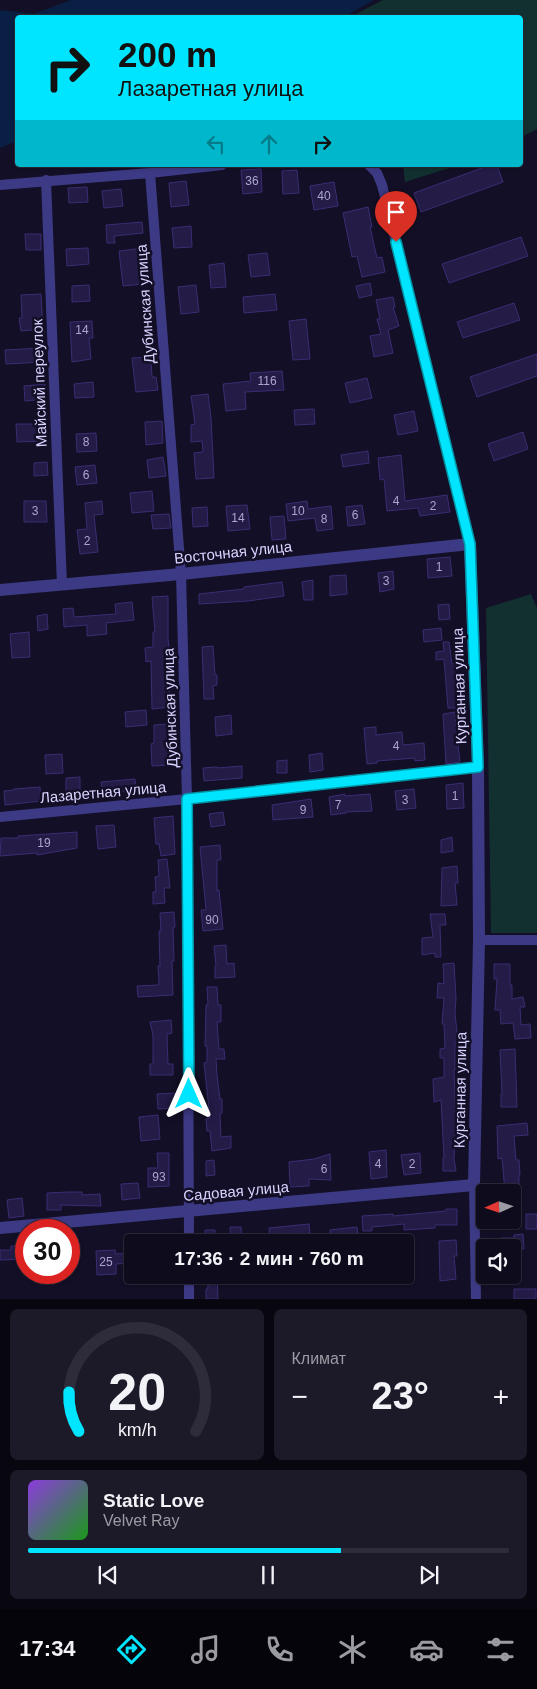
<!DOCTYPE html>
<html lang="ru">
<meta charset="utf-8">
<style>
:root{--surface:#0e0b1c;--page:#1c1929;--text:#f1f3f6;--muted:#9b9ba3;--line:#2e2b3b;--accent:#00e5ff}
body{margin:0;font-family:Helvetica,sans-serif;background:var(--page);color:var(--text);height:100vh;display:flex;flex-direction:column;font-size:19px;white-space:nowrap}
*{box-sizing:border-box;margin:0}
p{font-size:16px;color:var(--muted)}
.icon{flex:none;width:28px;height:28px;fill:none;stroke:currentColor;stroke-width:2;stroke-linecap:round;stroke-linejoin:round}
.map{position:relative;height:1299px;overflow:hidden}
.side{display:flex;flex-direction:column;gap:10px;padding:10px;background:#08060f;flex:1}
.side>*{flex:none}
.top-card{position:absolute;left:15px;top:15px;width:508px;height:152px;border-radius:5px;box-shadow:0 1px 4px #0004,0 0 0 1px var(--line);background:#00e5ff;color:#111;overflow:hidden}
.needle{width:32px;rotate:267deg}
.tools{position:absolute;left:476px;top:1184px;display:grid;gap:10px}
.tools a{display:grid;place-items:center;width:45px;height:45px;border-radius:5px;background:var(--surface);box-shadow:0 1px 4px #0004,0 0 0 1px var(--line);font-size:25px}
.speed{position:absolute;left:15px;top:1219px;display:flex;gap:10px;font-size:25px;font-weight:700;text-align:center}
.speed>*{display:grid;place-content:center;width:65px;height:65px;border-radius:50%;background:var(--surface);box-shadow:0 1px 4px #0004,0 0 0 1px var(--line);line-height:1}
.speed .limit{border:8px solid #d22;background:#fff;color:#111}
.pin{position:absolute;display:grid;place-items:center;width:42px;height:42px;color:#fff;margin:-51px -21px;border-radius:50% 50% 50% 0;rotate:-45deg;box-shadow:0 0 5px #0007}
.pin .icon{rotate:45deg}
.me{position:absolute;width:55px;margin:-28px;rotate:0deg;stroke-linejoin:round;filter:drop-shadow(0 0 4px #0008)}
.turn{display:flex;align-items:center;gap:18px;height:105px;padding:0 20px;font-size:22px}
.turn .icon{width:65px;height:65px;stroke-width:2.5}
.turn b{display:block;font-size:35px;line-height:42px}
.lanes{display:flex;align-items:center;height:48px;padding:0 20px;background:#0003;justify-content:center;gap:25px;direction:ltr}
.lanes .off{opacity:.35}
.big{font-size:38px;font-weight:600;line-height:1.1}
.side .card{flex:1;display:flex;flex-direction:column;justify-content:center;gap:8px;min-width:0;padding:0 18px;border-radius:8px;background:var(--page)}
.side .dial{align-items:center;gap:0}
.dial svg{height:130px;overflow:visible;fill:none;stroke:var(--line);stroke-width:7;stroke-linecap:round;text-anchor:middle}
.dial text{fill:var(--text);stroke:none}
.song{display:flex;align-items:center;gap:15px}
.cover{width:60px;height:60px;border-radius:8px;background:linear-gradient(135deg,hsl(270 70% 55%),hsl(120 70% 35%))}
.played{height:5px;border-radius:2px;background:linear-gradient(90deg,var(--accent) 65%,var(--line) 65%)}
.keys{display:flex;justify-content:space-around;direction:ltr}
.heat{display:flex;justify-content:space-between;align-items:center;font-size:28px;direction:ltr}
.side .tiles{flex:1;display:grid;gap:10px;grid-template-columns:1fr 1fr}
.card:last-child{grid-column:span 2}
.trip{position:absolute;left:124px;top:1234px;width:290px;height:50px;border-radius:5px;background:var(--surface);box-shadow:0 1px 4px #0004,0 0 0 1px var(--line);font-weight:600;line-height:50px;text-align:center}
.menu{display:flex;height:80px;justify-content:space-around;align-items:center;background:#06040b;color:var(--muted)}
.menu .icon{width:35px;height:35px}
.menu .selected{color:var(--accent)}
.menu b{font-size:22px;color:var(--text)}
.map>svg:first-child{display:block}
.green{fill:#12302f}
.water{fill:#0a1f44}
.building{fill:#241b47;stroke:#3b2d73}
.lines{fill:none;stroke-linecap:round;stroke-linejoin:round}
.minor{stroke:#3d3a85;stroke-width:10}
.tertiary{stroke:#3d3a85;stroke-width:12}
.route-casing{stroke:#0095a6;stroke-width:12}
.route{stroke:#00e5ff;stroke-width:9}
.labels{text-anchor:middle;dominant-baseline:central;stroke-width:5;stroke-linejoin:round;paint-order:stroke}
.number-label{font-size:12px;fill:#aca6d1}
.street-label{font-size:15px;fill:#d9d4ff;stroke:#130f26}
</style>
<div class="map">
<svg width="537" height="1299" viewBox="0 0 537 1299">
<rect width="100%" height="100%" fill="#130f26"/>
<path class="green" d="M383 0H537V129L520 138V18L350 17Z
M403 165H459L405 182Z
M531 594 537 608V933H491L486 608Z"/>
<path class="water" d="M71 0H374L342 18H18L17 141 0 148V10L34 14Z"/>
<path class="building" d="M490 165H497L503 182 421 212 414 193Z
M261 169 262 192 243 194 241 170Z
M297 170 299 193 283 194 282 171Z
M186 181 189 205 171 207 169 183Z
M334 182 338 206 314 210 310 186Z
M87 187 88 202 69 203 68 188Z
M121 189 123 206 104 208 102 191Z
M368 207 372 227H370L377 258 382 257 385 272 362 277 357 256 352 257 343 213Z
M142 222 143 233 114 236 115 243H107L106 225Z
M191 226 192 247 174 248 172 228Z
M25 234H41V250H26Z
M521 237 528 256 449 283 442 264Z
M88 248 89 264 67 266 66 249Z
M144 248 145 258 141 259 144 284 123 286 119 251Z
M267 253 270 275 251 277 248 255Z
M224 263 226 287 211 288 209 265Z
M370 283 372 295 359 298 356 286Z
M89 285 90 301 72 302V286Z
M196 285 199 312 181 314 178 287Z
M41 294 43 329 21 331 19 318H22L21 295Z
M275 294 277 310 244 313 243 297Z
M393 297 395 307H393L399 326 388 330 393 353 374 357 370 336 381 334 377 319H380L376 300Z
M514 303 520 320 463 338 457 322Z
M306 319 310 359 293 360 289 321Z
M92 321 93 338H89L91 359 72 362 70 322Z
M43 348 44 362 6 364 5 350Z
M537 354V376L477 397 470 377Z
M151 357 152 377H156L158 390 136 392 132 358Z
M282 371 284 390 245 392 246 409 226 411 223 384 251 381 250 373Z
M367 378 372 398 350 403 345 383Z
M93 382 94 397 75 398 74 384Z
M45 384 46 399 25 401 24 386Z
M208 394 211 418 214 478 196 479 194 453 203 452 202 441 191 442V425L195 424 191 396Z
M314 409 315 424 295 425 294 410Z
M414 411 418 431 398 435 394 415Z
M162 421 163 443 146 445 145 422Z
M16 424H44V441L17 442Z
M523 432 528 449 494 461 488 444Z
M96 433 97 451 77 452 76 434Z
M368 451 369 463 343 467 341 455Z
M401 455 405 501 447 495 450 512 420 516 418 508 387 511 384 479 380 480 378 458Z
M163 457 166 476 149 478 147 460Z
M47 462 48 475 34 476V463Z
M95 465 97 483 77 485 75 467Z
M152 491 154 511 132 513 130 493Z
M24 501H46L47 522H24Z
M102 501 103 514 94 515 98 552 80 554 77 530 87 529 85 503Z
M307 501 308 509 331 506 333 529 317 531 315 518 288 521 286 504Z
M247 505 250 529 228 531 226 506Z
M362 505 365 524 348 526 346 507Z
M207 507 208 526 193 527 192 508Z
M169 514 171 528 153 529 151 515Z
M284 516 286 539 272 540 270 517Z
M450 557 452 576 428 578 427 559Z
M393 571 394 589 380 592 378 573Z
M346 575 347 594 330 596V576Z
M313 580V600H304L302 582Z
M282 582 284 596 248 601 199 604V594L244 589V587Z
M168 596V639L171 666V687H169L171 707 152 709 151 661 146 662 145 648 153 647V632H155L152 597Z
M132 602 134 620 106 623 107 634 87 636V625L64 627 63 609 73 608 74 617 116 614 115 604Z
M449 604 450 619 439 620 438 605Z
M47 614 48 629 38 631 37 616Z
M441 628 442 640 424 642 423 630Z
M29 632 30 657 12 658 10 634Z
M443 642H449L452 664 455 663 456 673H454L459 708H448L444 659 436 660V652L444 651Z
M213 646 215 675H217V685L213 686 214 699H204L202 647Z
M146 710 147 725 126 727 125 712Z
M455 712 456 727H462V744L458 745 460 762 446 764 443 714Z
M231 715 232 734 216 736 215 717Z
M167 724 169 765 152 766 151 744 154 743V725Z
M376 727V735L402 732 403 745 424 743 425 760 415 761V758L377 761V763L367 764 364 728Z
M322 753 323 770 310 772 309 755Z
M62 754 63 773 46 774 45 755Z
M287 760V773H277V761Z
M242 766V778L204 781 203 768 217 767V768Z
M80 777V796L66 797V778Z
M135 779 136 791 102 793 101 782Z
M463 783 464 808 447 809 446 785Z
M40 787 41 801 5 805 4 791 14 790V789Z
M414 789 416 808 397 810 395 791Z
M345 794V796L370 794 372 811 346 812V813L331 815 329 797Z
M311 799 313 817 273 820 272 805Z
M223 812 225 825 211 827 209 814Z
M173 816 175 854 161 856 159 844H156L154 818Z
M114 825 116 847 98 849 96 826Z
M77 832V848L37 855V853L0 856 1 838H18V836Z
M452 837 453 851 441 853V840Z
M220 845 221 860H217V891L219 890 223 929 203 931 201 910H206L200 847Z
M167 859 170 888H164L165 903 153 904V892H156L155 877 159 876 158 860Z
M457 866 458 883H455L457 905 441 906 442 868Z
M174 912 175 927H173L174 961H172L173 995 138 997 137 986 158 985 159 983 158 966H160L159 931H161L160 913Z
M430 914H445L446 925H440L441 957H435V953L422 955V938L433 937Z
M226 945 227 964 234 963 235 977 215 978V966H216L214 946Z
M454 963 456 998 455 1014 458 1041 455 1042V1070L454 1071 456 1123 454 1159 456 1171H443V1158H444L441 1100 434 1102 433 1079 444 1077V1058H440V1049L445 1048 444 1024H442L444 998H437L438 983 444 984 443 964Z
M494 964H510V985H512V999L523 997 525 1007H520L521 1025 530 1024 531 1038 515 1039 513 1023 501 1024 500 1010H495L497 979H494Z
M207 987H217L218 1005H221V1022H217L219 1049H224L225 1059H216L217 1075 220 1099H222V1113L220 1114 221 1137 231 1136V1148L212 1151 210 1131H207L206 1119 210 1118 204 1063 207 1062V1046H205L206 1005H208Z
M171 1020 172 1033 167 1034 168 1064H173V1075H150V1064H153V1035L150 1022Z
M515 1049 517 1107H501V1094H502L500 1050Z
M175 1093V1108L158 1109 157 1094Z
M158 1115 160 1139 141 1141 139 1117Z
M527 1123 528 1135 514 1136 516 1160H519L520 1175 519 1176V1192H505L502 1158 498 1159 497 1126Z
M386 1150 387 1177 371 1179 369 1152Z
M157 1153H169V1186L148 1187V1168H158Z
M420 1153 421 1173 404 1175 401 1155Z
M330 1154 331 1180 309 1179V1186L290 1187 289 1162 314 1159Z
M214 1160 215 1175 206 1176V1161Z
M138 1183 140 1198 122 1200 121 1184Z
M69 1192H82V1195L100 1194 101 1206 61 1205V1210H47V1193Z
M22 1198 24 1216 9 1218 7 1200Z
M446 1209H457V1225H435V1228L404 1230V1224L372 1227V1231H363L362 1216 393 1214V1216L446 1211Z
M526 1214H537V1229H526Z
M309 1224 310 1233 270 1238 269 1228Z
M230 1227H241L242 1241H231Z
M357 1227 359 1242H331L330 1230Z
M205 1230H215V1242H205Z
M523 1234 524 1249 502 1248 501 1238H514V1235Z
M456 1240 457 1256H454L456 1279 440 1281 439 1241Z
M11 1246H22V1249L26 1248V1259L0 1260V1250H11Z
M115 1250 116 1254 132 1253V1263L116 1264V1274L97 1275 96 1251Z
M207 1275H217L218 1299H206V1289H208Z
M504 1275H517V1283H504Z
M514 1289H536V1299H514Z"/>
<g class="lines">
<path class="minor" d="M369 165 377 173 382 185 470 544
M150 173 181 574 187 799 189 1242
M46 180 62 585
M0 185 150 173 222 165
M0 817 187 799 478 767
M479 940H537
M474 1185 476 1299
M189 1299V1275"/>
<path class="tertiary" d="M0 590 181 574 470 544 478 767 479 940 474 1185 0 1228"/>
</g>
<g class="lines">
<g class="route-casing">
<path id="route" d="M189 1094 187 799 478 767 470 544 396 242"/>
</g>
<use href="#route" class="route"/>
</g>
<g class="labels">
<g class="number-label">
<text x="252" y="181">36</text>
<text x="324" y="196">40</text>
<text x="82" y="330">14</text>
<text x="267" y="381">116</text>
<text x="86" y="442">8</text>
<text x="86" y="475">6</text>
<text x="396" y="501">4</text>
<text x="433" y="506">2</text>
<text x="35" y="511">3</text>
<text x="298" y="511">10</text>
<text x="355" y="515">6</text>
<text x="238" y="518">14</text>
<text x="324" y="519">8</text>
<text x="87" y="541">2</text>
<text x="439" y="567">1</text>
<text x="386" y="581">3</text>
<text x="396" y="746">4</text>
<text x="455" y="796">1</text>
<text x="405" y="800">3</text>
<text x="338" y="805">7</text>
<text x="303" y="810">9</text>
<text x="44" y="843">19</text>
<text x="212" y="920">90</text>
<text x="378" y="1164">4</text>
<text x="412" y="1164">2</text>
<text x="324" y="1169">6</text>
<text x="159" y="1177">93</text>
<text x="106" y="1262">25</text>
</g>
<g class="street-label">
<text transform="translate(145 304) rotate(-94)">Дубинская улица</text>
<text transform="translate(39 383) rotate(-92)">Майский переулок</text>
<text transform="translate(233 552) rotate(-6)">Восточная улица</text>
<text transform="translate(459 686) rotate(-92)">Курганная улица</text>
<text transform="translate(170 708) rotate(-92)">Дубинская улица</text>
<text transform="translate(103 792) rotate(-5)">Лазаретная улица</text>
<text transform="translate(460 1090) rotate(-89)">Курганная улица</text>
<text transform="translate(236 1191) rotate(-5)">Садовая улица</text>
</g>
</g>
</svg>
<div class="tools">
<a><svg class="needle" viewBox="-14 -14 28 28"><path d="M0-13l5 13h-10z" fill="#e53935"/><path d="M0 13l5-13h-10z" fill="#9b9ba3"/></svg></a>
<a><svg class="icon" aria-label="sound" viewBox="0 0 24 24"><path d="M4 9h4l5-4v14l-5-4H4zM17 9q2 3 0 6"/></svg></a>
</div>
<div class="speed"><div class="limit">30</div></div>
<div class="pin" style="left:396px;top:242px;background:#d93025"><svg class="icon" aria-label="arrive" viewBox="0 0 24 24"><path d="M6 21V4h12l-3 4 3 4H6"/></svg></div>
<svg class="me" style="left:189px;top:1094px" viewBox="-20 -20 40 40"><path d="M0-17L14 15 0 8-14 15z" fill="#00e5ff" stroke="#fff" stroke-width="4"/></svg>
<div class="trip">17:36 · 2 мин · 760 m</div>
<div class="top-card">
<div class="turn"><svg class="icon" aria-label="right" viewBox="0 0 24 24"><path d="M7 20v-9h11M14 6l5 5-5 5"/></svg><div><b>200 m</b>Лазаретная улица</div></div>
<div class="lanes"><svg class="icon off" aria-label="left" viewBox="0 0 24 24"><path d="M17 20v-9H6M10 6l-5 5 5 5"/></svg><svg class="icon off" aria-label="ahead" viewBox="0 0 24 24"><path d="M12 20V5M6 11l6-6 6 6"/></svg><svg class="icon" aria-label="right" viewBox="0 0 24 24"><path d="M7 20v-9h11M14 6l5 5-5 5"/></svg></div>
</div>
</div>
<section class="side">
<div class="tiles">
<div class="card dial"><svg viewBox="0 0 100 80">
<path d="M14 69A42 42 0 1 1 86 69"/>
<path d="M14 69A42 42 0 0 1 8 45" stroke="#00e5ff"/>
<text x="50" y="56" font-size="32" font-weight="700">20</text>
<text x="50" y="72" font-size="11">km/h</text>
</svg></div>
<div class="card"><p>Климат</p>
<div class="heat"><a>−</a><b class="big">23°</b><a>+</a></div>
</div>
<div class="card">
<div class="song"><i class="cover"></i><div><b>Static Love</b><p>Velvet Ray</p></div></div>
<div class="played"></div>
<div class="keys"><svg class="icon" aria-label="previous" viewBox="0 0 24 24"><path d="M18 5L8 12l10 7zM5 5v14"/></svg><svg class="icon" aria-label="pause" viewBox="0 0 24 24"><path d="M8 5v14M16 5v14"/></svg><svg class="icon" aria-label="next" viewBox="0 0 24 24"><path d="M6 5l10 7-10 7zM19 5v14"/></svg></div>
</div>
</div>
</section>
<nav class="menu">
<b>17:34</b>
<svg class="icon selected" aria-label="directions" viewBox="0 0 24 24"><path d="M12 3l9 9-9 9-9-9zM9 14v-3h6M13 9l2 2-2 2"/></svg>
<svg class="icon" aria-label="music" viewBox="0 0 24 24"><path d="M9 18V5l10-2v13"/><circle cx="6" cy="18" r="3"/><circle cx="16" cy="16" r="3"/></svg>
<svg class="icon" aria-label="phone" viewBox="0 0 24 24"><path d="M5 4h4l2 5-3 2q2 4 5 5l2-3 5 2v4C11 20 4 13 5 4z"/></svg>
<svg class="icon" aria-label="climate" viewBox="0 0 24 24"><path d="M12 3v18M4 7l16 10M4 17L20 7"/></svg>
<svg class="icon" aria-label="car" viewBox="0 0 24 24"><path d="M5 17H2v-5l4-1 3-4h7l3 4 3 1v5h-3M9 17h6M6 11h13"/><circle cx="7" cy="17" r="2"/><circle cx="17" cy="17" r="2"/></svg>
<svg class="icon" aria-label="filters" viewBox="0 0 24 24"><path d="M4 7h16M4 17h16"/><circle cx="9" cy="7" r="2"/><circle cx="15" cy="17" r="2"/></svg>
</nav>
